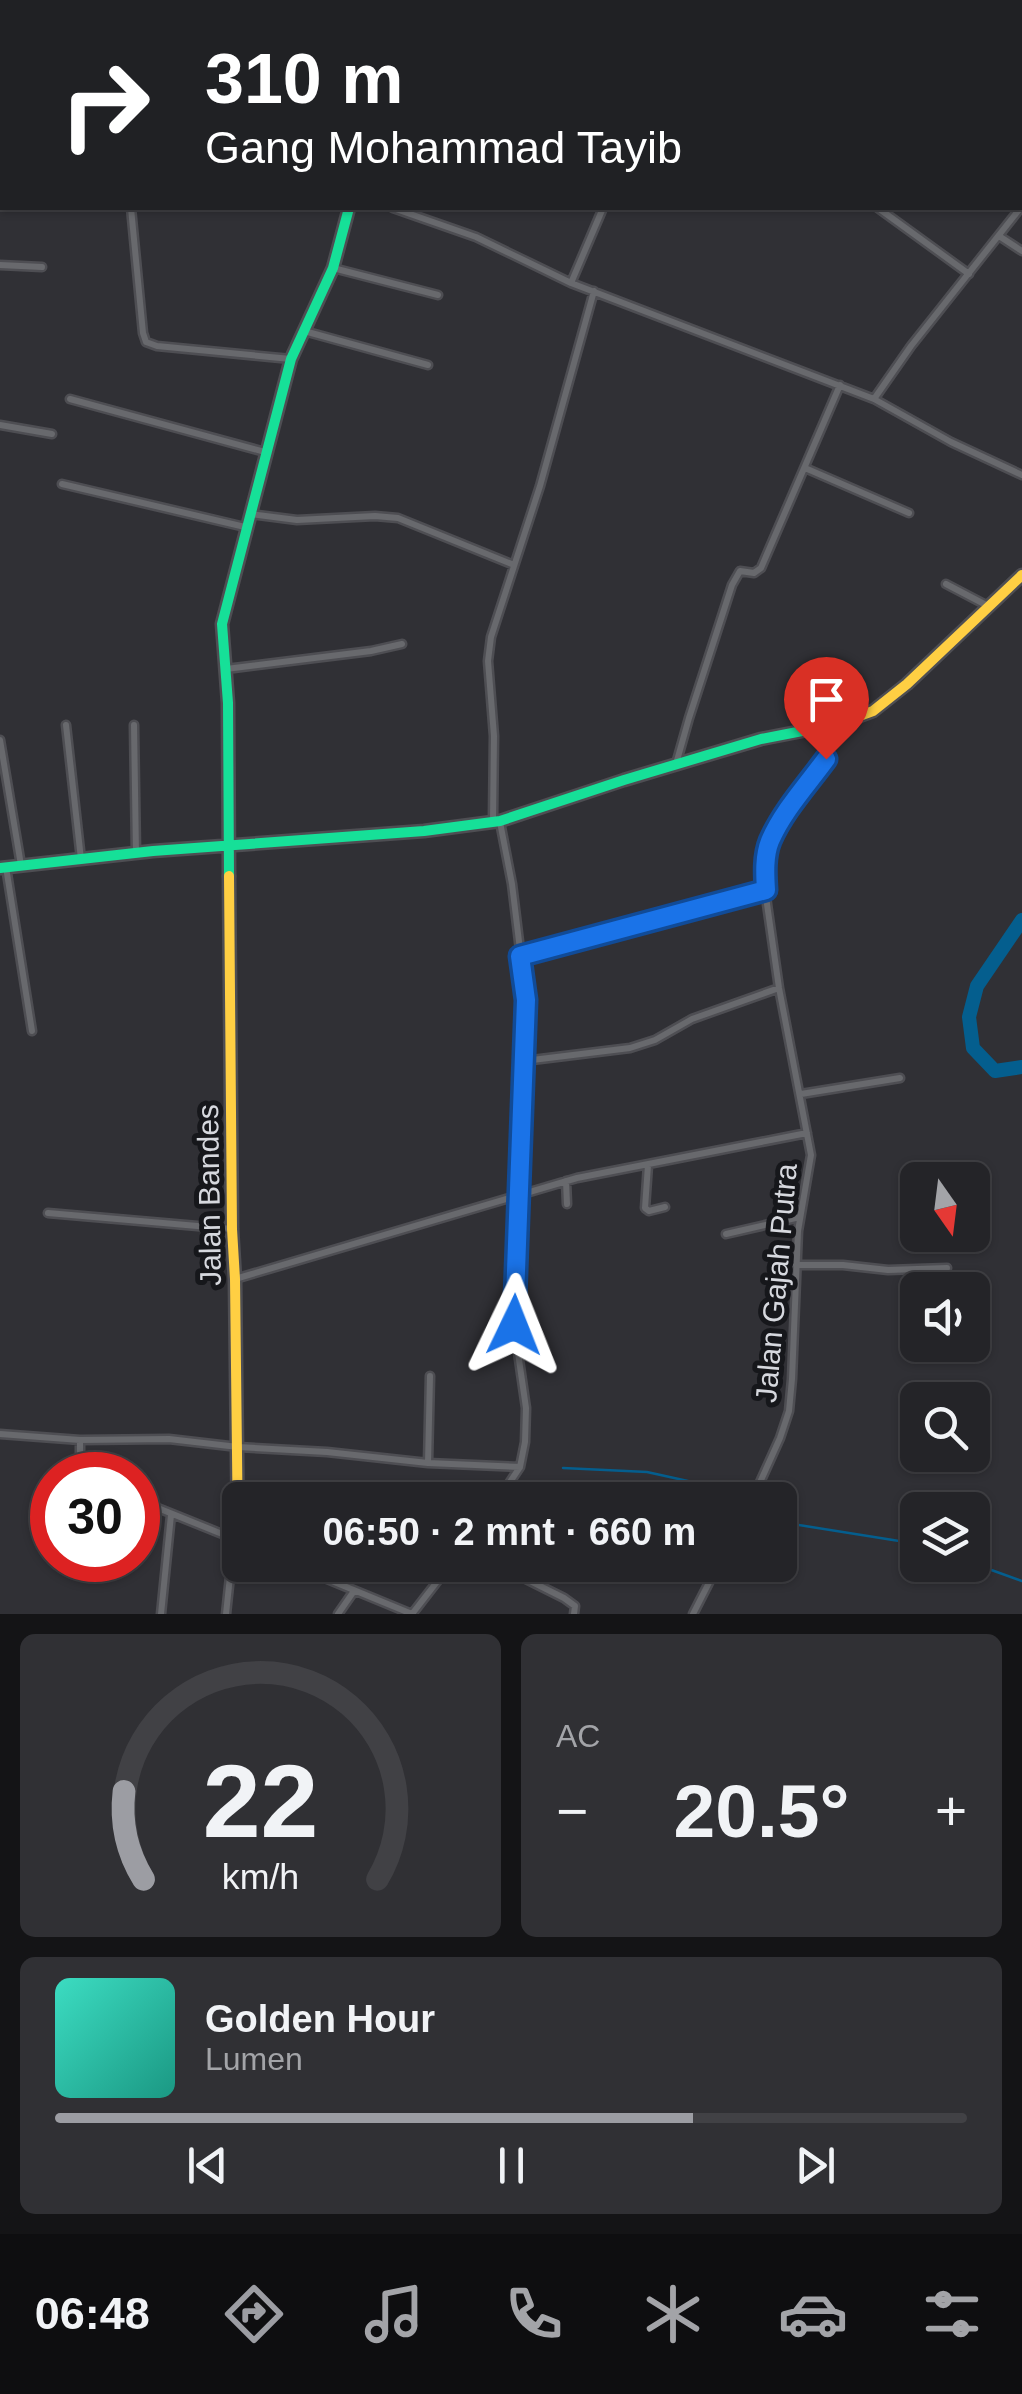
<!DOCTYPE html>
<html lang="id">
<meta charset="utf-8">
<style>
:root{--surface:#242428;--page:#303034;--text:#f1f3f6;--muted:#a3a4a8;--line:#414145;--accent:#9c9da3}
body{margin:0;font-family:Helvetica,sans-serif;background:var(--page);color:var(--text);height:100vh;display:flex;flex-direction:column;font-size:38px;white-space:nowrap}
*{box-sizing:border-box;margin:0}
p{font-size:32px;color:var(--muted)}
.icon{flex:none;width:55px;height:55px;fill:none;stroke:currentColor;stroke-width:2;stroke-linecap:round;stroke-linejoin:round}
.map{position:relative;height:1614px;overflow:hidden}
.drawer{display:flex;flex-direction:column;gap:20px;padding:20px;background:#141416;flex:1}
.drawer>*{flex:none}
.hud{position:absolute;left:0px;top:0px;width:1022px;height:210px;box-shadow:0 2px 8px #0004,0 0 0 2px var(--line);background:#202124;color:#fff;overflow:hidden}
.needle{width:65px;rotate:166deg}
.buttons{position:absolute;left:900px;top:1162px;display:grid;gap:20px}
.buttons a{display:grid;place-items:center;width:90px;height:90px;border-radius:15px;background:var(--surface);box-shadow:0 2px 8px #0004,0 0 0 2px var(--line);font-size:50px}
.speed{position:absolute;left:30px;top:1452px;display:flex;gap:20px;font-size:50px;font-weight:700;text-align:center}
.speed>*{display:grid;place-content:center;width:130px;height:130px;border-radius:50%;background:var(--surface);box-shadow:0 2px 8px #0004,0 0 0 2px var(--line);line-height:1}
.speed .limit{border:15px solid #d22;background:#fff;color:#111}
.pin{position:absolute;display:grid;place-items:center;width:85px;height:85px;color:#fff;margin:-102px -42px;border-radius:50% 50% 50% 0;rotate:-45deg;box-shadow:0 0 10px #0007}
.pin .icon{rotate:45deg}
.me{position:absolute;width:110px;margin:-55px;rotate:2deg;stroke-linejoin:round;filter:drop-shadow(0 0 8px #0008)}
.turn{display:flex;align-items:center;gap:35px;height:210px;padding:0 40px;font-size:45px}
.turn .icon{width:130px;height:130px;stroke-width:2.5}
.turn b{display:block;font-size:70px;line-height:85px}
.big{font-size:75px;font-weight:700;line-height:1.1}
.drawer .card{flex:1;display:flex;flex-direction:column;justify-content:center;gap:15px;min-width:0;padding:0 35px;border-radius:15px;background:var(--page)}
.drawer .dial{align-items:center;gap:0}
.dial svg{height:260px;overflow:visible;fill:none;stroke:var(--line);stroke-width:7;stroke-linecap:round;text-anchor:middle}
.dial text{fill:var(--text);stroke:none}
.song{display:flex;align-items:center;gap:30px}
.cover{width:120px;height:120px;border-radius:15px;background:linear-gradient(135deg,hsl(170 70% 55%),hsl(170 70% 35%))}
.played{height:10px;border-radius:5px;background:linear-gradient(90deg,var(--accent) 70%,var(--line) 70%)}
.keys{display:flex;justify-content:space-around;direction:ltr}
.heat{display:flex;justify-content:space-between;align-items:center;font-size:55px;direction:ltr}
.drawer .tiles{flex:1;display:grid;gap:20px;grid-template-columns:1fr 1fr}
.card:last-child{grid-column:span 2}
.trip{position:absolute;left:222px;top:1482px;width:575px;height:100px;border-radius:15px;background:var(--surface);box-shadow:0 2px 8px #0004,0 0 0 2px var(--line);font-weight:700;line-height:100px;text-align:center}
.menu{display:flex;height:160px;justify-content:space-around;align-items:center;background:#0e0e10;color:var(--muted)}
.menu .icon{width:70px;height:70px}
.menu .current{color:var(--accent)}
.menu b{font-size:45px;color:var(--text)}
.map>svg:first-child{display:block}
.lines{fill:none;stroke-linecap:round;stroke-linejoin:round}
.stream{stroke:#045e8e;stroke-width:2.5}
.river{stroke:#045e8e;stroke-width:14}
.street-casing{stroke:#4e4e53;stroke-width:11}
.fast-casing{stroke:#4e4e53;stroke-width:15}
.slow-casing{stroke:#4e4e53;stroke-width:15}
.street{stroke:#68696d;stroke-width:6}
.fast{stroke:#16e098;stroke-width:10}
.slow{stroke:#ffcf43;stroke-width:10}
.route-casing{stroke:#114b97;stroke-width:25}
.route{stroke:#1a73e8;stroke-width:18}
.labels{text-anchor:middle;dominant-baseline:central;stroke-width:10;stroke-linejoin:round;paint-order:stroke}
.street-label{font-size:30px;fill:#d6d8de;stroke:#16171b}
</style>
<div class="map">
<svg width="1022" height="1614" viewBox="0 0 1022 1614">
<rect width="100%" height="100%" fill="#303035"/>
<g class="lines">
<path class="stream" d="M563 1468 647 1472 733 1491 746 1500
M780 1522 918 1544
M972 1563 1022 1581"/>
<path class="river" d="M1022 920 977 986 969 1017 973 1048 995 1071 1022 1067"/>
<g class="street-casing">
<path id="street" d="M32 0 42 2
M479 0 485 2
M66 2 67 0
M146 2 147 0
M408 2 409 0
M514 2 515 0
M613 2 614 0
M699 2 700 0
M0 116H2
M131 208 143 333 146 342 157 346 291 359
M393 208 476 237 571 283 874 399 951 442 1022 475
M878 208 969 274
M999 236 1022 251
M0 265 42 267
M333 268 438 295
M571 283 603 208
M304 331 428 365
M70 399 265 452
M874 399 911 346 1022 206
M0 425 52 434
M805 468 909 513
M62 484 245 527
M250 514 297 520 375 516 398 518 514 565
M946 584 988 606
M226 669 371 651 402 644
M66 725 81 859
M134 725 136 853
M0 740 21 865
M676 764 689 718 732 585 740 571 754 573 761 568 840 385
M493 820 494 736 488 661 491 637 540 486 594 291
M6 867 32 1031
M519 955 765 890
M524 1061 630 1048 655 1040 692 1019 779 988
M801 1094 900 1078
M648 1165 645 1208 649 1211 665 1207
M566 1181 567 1204
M48 1213 232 1229
M726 1234 800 1217
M796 1265H843L888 1270 947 1268
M235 1279 577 1178 807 1133
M0 1434 80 1440 169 1439 238 1447 327 1452 428 1463 520 1467
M80 1440V1475
M428 1463 430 1376
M138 1500 237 1540
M498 1500 520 1467 525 1442 526 1408 514 1325 526 999 512 884 500 822
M752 1500 780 1438 789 1411 792 1379 798 1231 811 1155 779 988 765 890V868L769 843 786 815 826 759 833 740V725
M293 1565 412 1614
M498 1565 564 1598 575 1606 574 1614
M161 1614 171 1515
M226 1614 234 1539
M338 1614 354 1591
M412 1614 450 1565
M693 1614 718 1565"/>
</g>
<g class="fast-casing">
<path id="fast" d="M0 868 153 851 424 831 500 821 624 780 761 739 833 725 854 718
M229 876 228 703 222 624 291 359 333 268 349 208"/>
</g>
<g class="slow-casing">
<path id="slow" d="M854 718 873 711 907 684 1022 575
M229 876 232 1229 235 1279 238 1540 240 1541"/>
</g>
<use href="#street" class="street"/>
<use href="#fast" class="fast"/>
<use href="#slow" class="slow"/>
</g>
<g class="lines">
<g class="route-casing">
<path id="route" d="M514 1325 526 1000 520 956 766 890C765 874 764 856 770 841 783 811 807 785 826 759"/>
</g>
<use href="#route" class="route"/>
</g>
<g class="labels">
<g class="street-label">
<text transform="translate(209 1195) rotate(-91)">Jalan Bandes</text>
<text transform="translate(776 1283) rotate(-85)">Jalan Gajah Putra</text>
</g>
</g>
</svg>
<div class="buttons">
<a><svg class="needle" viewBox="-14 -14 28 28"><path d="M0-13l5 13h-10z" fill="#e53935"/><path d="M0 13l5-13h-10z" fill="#a3a4a8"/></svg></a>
<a><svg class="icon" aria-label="sound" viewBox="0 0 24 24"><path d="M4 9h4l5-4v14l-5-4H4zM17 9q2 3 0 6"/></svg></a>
<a><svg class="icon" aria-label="search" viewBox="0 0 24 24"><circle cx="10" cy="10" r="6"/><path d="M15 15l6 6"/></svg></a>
<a><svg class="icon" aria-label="layers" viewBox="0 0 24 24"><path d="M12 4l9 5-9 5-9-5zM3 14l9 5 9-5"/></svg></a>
</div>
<div class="speed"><div class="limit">30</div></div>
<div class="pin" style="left:826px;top:759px;background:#d93025"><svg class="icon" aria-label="arrive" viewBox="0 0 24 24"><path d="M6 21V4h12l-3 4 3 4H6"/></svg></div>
<svg class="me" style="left:514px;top:1325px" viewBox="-20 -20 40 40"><path d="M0-17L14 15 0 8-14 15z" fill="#1a73e8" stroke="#fff" stroke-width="4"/></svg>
<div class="trip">06:50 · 2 mnt · 660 m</div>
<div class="hud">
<div class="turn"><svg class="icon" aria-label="right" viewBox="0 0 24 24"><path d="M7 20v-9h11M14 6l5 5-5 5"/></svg><div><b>310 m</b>Gang Mohammad Tayib</div></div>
</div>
</div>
<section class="drawer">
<div class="tiles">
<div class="card dial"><svg viewBox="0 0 100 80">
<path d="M14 69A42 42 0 1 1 86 69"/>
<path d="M14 69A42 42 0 0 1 8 42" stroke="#9c9da3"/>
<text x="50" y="56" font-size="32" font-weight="700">22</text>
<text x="50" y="72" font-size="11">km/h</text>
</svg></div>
<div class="card"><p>AC</p>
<div class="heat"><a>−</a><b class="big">20.5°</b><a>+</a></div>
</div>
<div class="card">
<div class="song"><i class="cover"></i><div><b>Golden Hour</b><p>Lumen</p></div></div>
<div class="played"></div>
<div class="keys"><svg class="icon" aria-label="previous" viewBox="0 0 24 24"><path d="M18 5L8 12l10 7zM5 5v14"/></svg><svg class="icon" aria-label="pause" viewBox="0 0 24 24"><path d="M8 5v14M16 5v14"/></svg><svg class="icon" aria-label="next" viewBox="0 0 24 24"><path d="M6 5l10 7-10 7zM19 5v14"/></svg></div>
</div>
</div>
</section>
<nav class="menu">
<b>06:48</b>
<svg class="icon current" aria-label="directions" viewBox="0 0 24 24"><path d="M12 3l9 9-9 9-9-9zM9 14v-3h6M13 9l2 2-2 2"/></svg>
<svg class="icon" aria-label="music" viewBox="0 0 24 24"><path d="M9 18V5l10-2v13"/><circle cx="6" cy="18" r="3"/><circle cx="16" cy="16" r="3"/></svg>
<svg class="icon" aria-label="phone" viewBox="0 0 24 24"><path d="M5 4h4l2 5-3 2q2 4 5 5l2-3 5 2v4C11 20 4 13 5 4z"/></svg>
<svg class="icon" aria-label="climate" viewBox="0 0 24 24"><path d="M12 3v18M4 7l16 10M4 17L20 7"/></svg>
<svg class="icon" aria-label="car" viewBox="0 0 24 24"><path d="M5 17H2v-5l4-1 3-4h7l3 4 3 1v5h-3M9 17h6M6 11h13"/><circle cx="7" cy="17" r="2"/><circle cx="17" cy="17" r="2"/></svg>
<svg class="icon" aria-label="filters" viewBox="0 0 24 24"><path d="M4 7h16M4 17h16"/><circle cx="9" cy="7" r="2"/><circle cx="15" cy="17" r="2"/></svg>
</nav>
